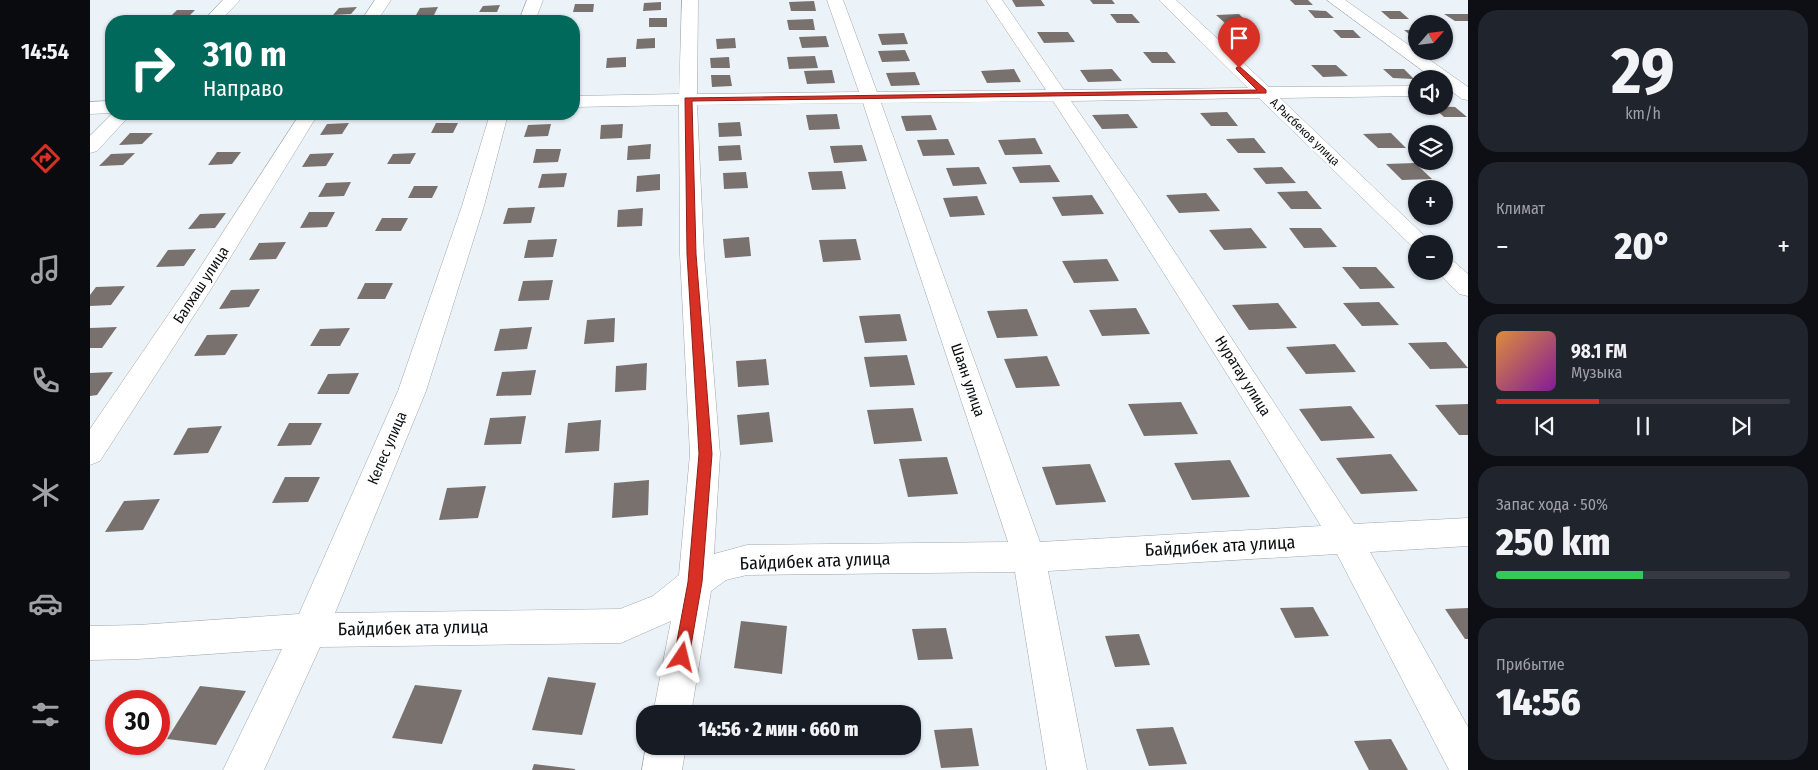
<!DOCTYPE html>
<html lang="ru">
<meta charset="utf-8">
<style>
:root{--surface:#171b24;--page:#20242c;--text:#f1f3f6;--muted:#9ea1a6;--line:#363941;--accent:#d93025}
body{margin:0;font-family:"Fira Sans Condensed",sans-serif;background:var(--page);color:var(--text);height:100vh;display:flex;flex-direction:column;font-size:19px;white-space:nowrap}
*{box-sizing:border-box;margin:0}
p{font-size:16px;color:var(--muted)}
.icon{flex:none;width:28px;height:28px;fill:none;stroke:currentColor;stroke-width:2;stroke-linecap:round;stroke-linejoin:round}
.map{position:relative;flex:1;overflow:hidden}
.panel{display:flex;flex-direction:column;gap:10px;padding:10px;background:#0d0f14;width:350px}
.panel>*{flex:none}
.top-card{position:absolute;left:15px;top:15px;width:475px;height:105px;border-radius:20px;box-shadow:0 1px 4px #0004;background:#00695c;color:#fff;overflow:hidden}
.needle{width:32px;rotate:62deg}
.tools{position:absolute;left:1318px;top:15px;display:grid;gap:10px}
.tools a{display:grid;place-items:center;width:45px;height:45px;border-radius:50%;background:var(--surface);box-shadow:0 1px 4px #0004;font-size:25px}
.speed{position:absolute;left:15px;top:690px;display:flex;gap:10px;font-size:25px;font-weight:700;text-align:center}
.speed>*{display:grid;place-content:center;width:65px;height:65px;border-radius:50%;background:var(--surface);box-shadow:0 1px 4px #0004;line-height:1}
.speed .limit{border:8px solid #d22;background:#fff;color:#111}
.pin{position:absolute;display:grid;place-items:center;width:42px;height:42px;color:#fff;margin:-51px -21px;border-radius:50% 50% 50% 0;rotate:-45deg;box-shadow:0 0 5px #0007}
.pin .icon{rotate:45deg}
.me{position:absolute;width:55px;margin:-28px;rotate:10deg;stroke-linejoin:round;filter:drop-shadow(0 0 4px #0008)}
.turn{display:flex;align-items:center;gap:18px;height:105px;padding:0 15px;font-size:22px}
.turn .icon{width:65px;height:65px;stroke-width:2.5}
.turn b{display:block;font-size:35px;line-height:42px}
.big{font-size:38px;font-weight:800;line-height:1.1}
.panel .card{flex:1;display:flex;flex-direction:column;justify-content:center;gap:8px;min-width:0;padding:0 18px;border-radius:20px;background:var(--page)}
.panel .dial{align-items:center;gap:0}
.dial b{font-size:65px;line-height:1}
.song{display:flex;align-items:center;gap:15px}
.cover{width:60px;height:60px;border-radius:8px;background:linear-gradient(135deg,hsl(30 70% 55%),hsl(290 70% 35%))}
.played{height:5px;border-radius:2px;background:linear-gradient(90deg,var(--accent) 35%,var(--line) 35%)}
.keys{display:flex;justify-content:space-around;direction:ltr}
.heat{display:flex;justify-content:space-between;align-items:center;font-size:28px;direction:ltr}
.charge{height:8px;border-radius:4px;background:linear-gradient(90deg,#34c759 50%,var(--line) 0)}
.trip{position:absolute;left:546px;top:705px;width:285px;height:50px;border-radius:20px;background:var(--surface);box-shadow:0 1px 4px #0004;font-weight:800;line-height:50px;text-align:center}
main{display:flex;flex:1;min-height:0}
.tab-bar{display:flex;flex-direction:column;width:90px;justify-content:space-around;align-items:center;background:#090b0e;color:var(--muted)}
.tab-bar .icon{width:35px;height:35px}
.tab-bar .active{color:var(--accent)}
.tab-bar b{font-size:22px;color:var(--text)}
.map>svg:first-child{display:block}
.building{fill:#79716d}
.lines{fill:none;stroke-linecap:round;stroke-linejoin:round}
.minor-casing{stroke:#9fa6ac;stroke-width:1}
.minor{fill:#fff;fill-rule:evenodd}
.route{fill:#d93025;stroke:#8d1f18}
.labels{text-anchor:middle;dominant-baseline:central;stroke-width:4;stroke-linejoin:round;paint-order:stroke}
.far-street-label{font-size:12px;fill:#0b0d0f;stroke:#fefefe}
.street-label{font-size:15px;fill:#0b0d0f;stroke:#fefefe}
.near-street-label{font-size:18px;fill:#0b0d0f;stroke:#fefefe}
</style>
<main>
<nav class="tab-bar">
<b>14:54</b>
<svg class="icon active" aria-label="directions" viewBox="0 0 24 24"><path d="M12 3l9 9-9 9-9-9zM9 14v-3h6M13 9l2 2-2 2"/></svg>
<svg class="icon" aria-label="music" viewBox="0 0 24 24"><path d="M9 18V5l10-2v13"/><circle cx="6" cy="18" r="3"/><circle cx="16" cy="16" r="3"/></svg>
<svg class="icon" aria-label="phone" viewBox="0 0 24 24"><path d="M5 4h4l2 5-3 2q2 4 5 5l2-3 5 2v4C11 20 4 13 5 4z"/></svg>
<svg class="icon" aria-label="climate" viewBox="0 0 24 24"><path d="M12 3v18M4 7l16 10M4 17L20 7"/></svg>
<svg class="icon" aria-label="car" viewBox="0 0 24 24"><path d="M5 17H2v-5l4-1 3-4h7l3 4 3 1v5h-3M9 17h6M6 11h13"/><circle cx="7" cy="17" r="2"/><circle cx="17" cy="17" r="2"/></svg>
<svg class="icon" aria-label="filters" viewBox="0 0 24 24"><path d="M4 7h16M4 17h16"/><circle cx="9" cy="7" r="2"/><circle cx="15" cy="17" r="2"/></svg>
</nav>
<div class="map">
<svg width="1378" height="770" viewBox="0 0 1378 770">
<rect width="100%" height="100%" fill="#ebf2f8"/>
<path class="building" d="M922 0H951L955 6 926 7Z
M1000 0H1022L1025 4H1003Z
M1200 0H1218L1223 5H1205Z
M724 1 726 11H701L699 2Z
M571 2V10L553 11 554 3Z
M485 4H504L503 12H483Z
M410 5 407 12H389L393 6Z
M267 7 261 14 243 15 249 8Z
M348 7 344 15H326L330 8Z
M87 10H105L98 17 79 18Z
M1218 10 1236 11 1244 18H1225Z
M1291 11H1310L1319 19H1300Z
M1020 14H1042L1050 23H1027Z
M1149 14 1158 23 1136 24 1126 15Z
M1354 14H1378V21H1365Z
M559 18H577V27H559Z
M723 19 725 30H699L697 20Z
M1243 30H1263L1271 38H1251Z
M1314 30H1326V38H1324Z
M947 32H978L985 42 954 43Z
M814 33 818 44 792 45 788 34Z
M736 36 739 47 712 48 709 37Z
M565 38V48L546 49 547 39Z
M645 38 646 48 627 49 626 39Z
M815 50 820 61 792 62 788 51Z
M1053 52H1077L1086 63H1062Z
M725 56 728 68 699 69 697 57Z
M536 57V67L516 68 517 58Z
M639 57 640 68H621L620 58Z
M1221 65H1246L1258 76 1233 77Z
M924 69 931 82 897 83 891 71Z
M1022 69 1032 81 998 82 990 70Z
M1293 69H1314L1324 79 1303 78Z
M742 70 745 83 717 84 714 71Z
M825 72 830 85 801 86 796 73Z
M621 75H640L642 86 622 87Z
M1342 106 1365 107 1377 117H1354Z
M1137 112 1148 126H1121L1110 113Z
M747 114 750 129 719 130 716 115Z
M1038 114 1048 128 1012 129 1002 115Z
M841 115 847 130 816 131 811 116Z
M650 122 652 136 629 137 628 123Z
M259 123 252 134 230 135 237 124Z
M346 123H368L363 133H341Z
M461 124 458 136 434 137 438 125Z
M533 124 532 138 510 139 511 125Z
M40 133H63L52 144 29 145Z
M1301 133 1316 148H1288L1273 134Z
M945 138 953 154 915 155 908 140Z
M1164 138 1176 153H1148L1136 139Z
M858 139 865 155 833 156 827 140Z
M561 144 560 159 537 160 538 146Z
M650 145 652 160 629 161 628 146Z
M772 145 777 161 744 163 740 146Z
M446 149H471L468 162 443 163Z
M127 152H151L142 164 118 165Z
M45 153 33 165 9 166 21 154Z
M244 153 236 166 212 167 220 154Z
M326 153 320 164H297L303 154Z
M1325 163 1342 179 1312 180 1296 164Z
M960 165 970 182 930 183 922 167Z
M889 167 897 184 863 186 856 168Z
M1192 167 1206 183 1176 184 1163 168Z
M752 171 756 189 722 190 718 172Z
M656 172 658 188 634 189 633 173Z
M477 173 474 187 448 188 452 174Z
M570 174V190L546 192 547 176Z
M261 182 254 196 228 197 236 183Z
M324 186H348L342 198H318Z
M1217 191 1232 209H1201L1187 192Z
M1116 193 1130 211 1089 213 1076 195Z
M1002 195 1014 214 972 216 962 197Z
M887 196 895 215 860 217 853 198Z
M445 207 441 223 413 224 418 208Z
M553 208 552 226 527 227 528 210Z
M219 212H245L237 227 210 228Z
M136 213 125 228 98 229 110 214Z
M292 218H318L311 231H285Z
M1161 228 1177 248 1134 250 1119 230Z
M1199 228H1231L1247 247 1214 248Z
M659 237 661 256 635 258 633 239Z
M467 239 463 257 434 258 438 240Z
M766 239 771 260 733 262 729 240Z
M196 242 186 259 159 260 169 243Z
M106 249 94 266 66 267 78 250Z
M1017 259 1029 281 984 283 972 261Z
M1252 267H1286L1305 288 1270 289Z
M463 280 459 300 428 301 433 281Z
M275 283H303L295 299H267Z
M35 286 21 305 0 306V295L6 287Z
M170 289 159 307 129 309 141 290Z
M1289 302 1309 325 1272 326 1253 303Z
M1188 303 1207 328 1159 330 1142 305Z
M1046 308 1060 334 1012 336 999 310Z
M937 309 948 336 907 338 897 311Z
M810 314 817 341 775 343 769 316Z
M525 318 524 342 494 344 497 320Z
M27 327 12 348H0V328Z
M442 327 437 349 404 351 410 329Z
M260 328 250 346H220L230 329Z
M148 334 135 355 104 356 117 335Z
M1356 342 1378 368 1340 369 1318 343Z
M1245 344 1266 372 1216 374 1196 347Z
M817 355 825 385 780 387 774 357Z
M957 356 970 386 926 388 914 359Z
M676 359 679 385 648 387 646 361Z
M557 363 556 390 525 392 526 366Z
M446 370 441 395 406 396 412 372Z
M23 372 7 395 0 396V373Z
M269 373 259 394H227L238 374Z
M1091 402 1108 434 1054 436 1038 404Z
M1378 404V435H1369L1345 405Z
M1261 406 1285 438 1231 441 1209 409Z
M823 408 832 441 784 444 777 410Z
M679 412 683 442 650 445 647 415Z
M436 416 431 444 394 445 400 418Z
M511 420 509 451 475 453 478 423Z
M199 423H232L221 445 187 446Z
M132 426 118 453 83 455 98 428Z
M1301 454 1328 491 1271 494 1246 458Z
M857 457 868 494 818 497 809 459Z
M1140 460 1160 497 1102 500 1084 463Z
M1000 464 1016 502 966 505 952 467Z
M195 477H230L218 502 182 503Z
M559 480 558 515 522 518 524 483Z
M396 486 388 518 349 520 357 488Z
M70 499 53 530 15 532 34 501Z
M1223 607 1239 636 1205 638 1190 608Z
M1378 608V639H1375L1355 609Z
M651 621 697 626 692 674 644 668Z
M856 628 863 659 828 660 822 629Z
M1049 634 1060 665 1025 667 1015 636Z
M458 677 506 683 492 735 442 730Z
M325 685 372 690 352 744 302 738Z
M110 686 156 691 126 745 77 739Z
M1083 727 1097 764 1059 766 1046 729Z
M882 728 889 766 851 768 844 730Z
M1301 739 1318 770H1279L1264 741Z
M444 764 485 769V770H442Z"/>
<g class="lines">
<g class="minor-casing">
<path id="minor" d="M133 0H150L130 21H113Z
M285 0H301L287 21H271Z
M437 0H453L445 21H429Z
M592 0H608L607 94 769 92 737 0H753L787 92 956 90 896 0H912L974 90 1158 88 1069 0H1086L1179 87 1326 86V96L1190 98 1343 244H1326V250L1169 98 981 101 1051 201 1264 524 1378 518V546L1280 552 1378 727V770H1359L1247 554 958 571 997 770H957L925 572 657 575 636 580 621 591 601 714H563L581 621 531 643 230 647 174 770H133L192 649 48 659 0 660V626L48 625 209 614 308 391 372 206 400 114H418L394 206 336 391 245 613 530 609 563 596 589 575 600 454 590 254 589 105 484 107V96L589 94ZM963 101C1055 241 1143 383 1231 526L950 542 791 103ZM773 103 918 542 657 545 624 554 630 454 614 254 607 105Z
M1237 0H1255L1378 87V100L1372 99 1354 86V79H1344Z
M21 101V113L0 114V102Z
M22 114H41L7 151 0 153V136Z
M210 114H228L121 289 10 461 0 465V429L100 283Z
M1354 258 1362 260 1378 274V296L1369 294 1347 271H1354Z
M556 746H596L592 770H552Z"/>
</g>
<use href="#minor" class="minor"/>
</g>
<path class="route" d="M1149 66 1176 90V93L602 101 606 254 622 454 612 582 599 657 597 662 592 665 587 662 584 657 598 582 609 454 597 254 595 98 1167 90 1147 70 1146 68Z"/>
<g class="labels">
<g class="far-street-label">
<text transform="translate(1215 132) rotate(44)">А.Рысбеков улица</text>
</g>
<g class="street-label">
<text transform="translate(111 285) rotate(-57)">Балхаш улица</text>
<text transform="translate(1153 376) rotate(58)">Нуратау улица</text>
<text transform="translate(878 380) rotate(71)">Шаян улица</text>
<text transform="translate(297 448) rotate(-67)">Келес улица</text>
</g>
<g class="near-street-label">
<text transform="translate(1130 546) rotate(-3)">Байдибек ата улица</text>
<text transform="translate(725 561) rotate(-2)">Байдибек ата улица</text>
<text transform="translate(323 628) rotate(-1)">Байдибек ата улица</text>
</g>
</g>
</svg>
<div class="tools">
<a><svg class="needle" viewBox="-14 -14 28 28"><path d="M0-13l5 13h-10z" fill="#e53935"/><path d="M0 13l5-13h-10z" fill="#9ea1a6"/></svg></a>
<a><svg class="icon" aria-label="sound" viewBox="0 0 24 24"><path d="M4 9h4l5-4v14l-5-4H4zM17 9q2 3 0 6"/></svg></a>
<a><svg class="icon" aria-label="layers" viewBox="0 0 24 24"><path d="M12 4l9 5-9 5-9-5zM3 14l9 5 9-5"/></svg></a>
<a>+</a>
<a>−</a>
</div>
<div class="speed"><div class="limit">30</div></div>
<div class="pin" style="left:1149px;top:68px;background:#d93025"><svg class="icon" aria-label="arrive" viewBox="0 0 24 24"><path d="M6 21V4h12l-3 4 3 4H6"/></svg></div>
<svg class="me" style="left:592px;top:657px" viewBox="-20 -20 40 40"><path d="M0-17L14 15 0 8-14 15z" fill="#d93025" stroke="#fff" stroke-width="4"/></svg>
<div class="trip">14:56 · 2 мин · 660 m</div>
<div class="top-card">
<div class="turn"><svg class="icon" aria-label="right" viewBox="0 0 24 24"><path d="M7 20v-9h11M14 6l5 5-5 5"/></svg><div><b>310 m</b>Направо</div></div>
</div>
</div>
<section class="panel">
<div class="card dial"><b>29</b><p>km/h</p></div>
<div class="card"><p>Климат</p>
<div class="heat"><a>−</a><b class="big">20°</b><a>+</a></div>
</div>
<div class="card">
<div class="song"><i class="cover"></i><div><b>98.1 FM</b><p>Музыка</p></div></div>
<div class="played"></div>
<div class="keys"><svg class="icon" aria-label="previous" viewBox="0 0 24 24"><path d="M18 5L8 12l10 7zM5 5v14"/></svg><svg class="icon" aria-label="pause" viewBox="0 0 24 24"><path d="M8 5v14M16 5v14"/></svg><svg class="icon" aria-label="next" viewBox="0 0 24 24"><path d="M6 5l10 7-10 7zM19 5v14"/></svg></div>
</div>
<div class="card"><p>Запас хода · 50%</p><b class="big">250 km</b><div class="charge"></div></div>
<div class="card"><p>Прибытие</p><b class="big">14:56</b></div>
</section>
</main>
